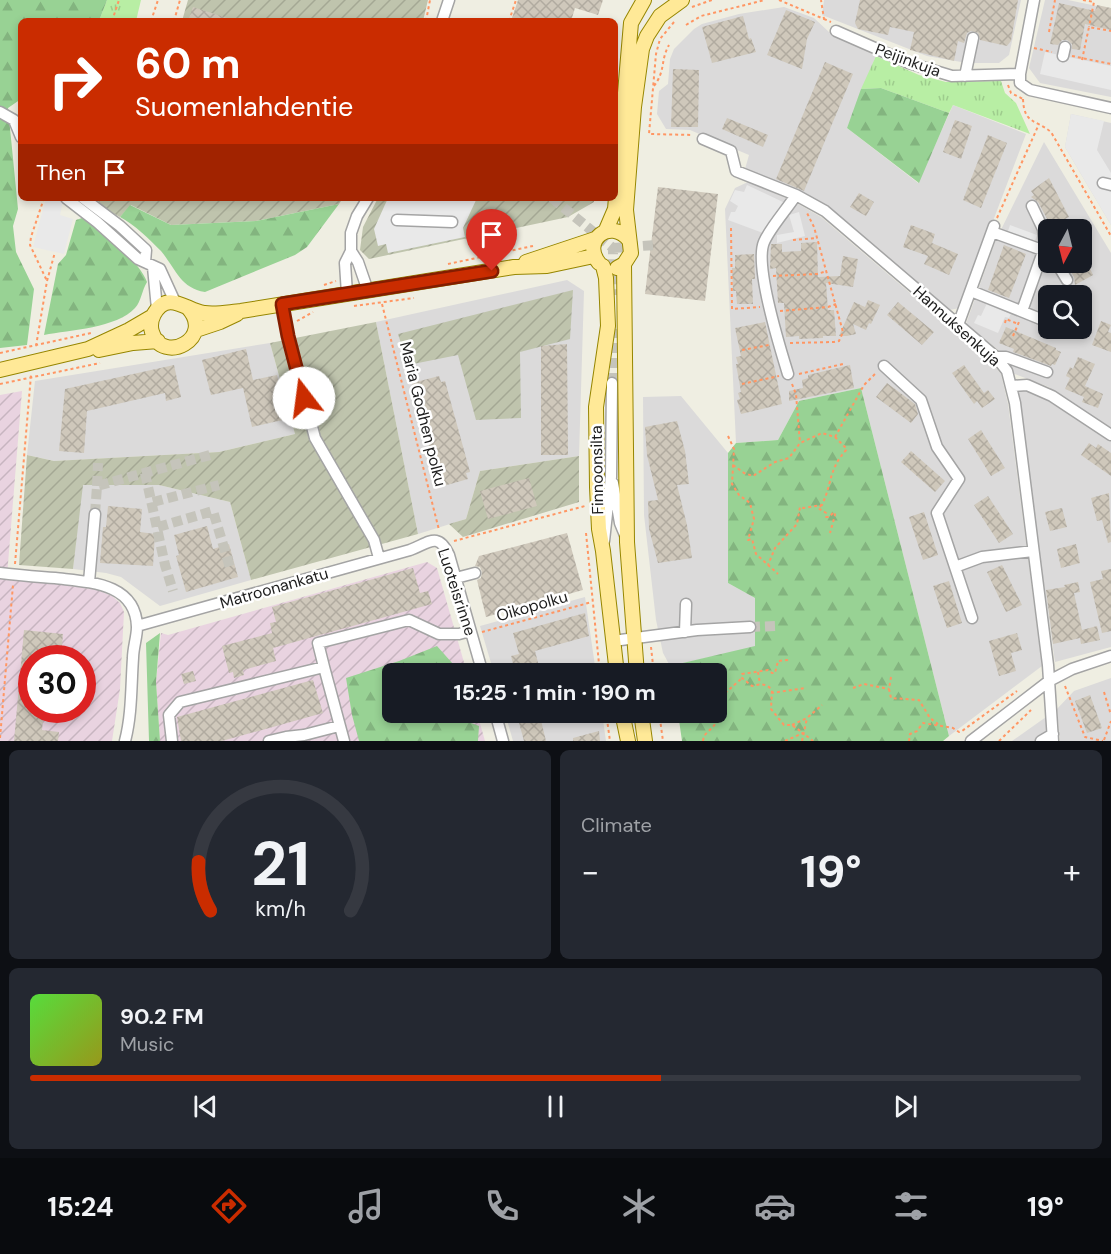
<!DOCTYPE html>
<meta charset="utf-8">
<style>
:root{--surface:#171b24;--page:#242831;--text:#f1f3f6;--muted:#9ea1a6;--line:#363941;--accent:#ca2c00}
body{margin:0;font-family:"DM Sans",sans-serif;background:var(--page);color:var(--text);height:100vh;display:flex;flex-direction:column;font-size:22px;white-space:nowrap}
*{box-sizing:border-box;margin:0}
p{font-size:20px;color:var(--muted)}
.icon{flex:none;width:33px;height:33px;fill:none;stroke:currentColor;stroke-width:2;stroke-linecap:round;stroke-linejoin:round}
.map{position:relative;height:741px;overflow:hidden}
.side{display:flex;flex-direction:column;gap:9px;padding:9px;background:#0d0f14;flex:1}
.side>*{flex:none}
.top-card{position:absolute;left:18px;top:18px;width:600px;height:183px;border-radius:9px;box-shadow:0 3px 9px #0003;background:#ca2c00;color:#fff;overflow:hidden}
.needle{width:39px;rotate:187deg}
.fabs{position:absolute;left:1038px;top:219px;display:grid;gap:12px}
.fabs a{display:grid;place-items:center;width:54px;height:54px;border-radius:9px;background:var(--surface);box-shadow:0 3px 9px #0003;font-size:30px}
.speed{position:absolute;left:18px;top:645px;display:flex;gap:12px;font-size:30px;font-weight:700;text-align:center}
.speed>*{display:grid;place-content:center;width:78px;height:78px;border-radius:50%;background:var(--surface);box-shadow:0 3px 9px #0003;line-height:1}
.speed .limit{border:9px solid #d22;background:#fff;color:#111}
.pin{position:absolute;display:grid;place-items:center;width:51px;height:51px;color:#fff;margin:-62px -26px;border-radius:50% 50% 50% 0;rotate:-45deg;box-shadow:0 0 6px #0007}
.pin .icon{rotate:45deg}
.me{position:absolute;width:66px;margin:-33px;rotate:345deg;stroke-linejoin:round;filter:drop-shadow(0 0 4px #0008)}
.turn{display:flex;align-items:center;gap:21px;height:126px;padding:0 18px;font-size:27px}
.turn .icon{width:78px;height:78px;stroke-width:2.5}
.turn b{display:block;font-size:42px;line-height:51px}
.then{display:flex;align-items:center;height:57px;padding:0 18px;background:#0003;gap:12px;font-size:22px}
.big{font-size:45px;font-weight:700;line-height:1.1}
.side .card{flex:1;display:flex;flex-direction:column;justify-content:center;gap:9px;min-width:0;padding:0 21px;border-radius:9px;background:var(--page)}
.side .dial{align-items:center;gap:0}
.dial svg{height:156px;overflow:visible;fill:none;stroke:var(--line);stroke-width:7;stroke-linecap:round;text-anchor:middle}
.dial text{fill:var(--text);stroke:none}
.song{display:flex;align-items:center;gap:18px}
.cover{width:72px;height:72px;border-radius:9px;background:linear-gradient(135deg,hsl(110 70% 55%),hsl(60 70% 35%))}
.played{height:6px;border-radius:3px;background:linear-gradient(90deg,var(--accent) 60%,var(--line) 60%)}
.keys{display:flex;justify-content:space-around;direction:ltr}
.heat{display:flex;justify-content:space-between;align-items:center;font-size:33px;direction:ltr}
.side .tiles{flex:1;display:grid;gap:9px;grid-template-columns:1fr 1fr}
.card:last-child{grid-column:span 2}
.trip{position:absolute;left:382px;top:663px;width:345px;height:60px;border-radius:9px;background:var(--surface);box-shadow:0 3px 9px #0003;font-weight:700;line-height:60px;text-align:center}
.dock{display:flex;height:96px;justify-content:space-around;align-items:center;background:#090b0e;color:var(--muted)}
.dock .icon{width:42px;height:42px}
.dock .active{color:var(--accent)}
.dock b{font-size:27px;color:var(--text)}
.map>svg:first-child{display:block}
.residential{fill:#dbdada;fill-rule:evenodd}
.industrial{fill:url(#industrial-furrows);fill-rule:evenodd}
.construction{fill:url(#construction-furrows)}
.grass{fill:url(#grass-tufts)}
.forest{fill:url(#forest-firs)}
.parking{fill:#e9e9e9}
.building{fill:url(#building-cross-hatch)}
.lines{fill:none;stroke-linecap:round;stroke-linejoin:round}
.minor-tunnel{stroke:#c5c4bb;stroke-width:10;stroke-dasharray:10 5;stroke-linecap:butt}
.minor-casing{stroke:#a4a4a4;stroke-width:13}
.major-casing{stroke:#968600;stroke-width:16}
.path{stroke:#ff9663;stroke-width:2;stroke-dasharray:3 3;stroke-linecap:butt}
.minor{stroke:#fff;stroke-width:10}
.major{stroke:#ffe997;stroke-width:14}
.route-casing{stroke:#831d00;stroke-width:15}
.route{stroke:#ca2c00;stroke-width:10}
.labels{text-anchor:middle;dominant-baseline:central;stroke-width:5;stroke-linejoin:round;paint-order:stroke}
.street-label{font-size:16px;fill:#1d1d1d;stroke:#fff}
</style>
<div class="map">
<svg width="1111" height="741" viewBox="0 0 1111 741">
<defs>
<pattern id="industrial-furrows" width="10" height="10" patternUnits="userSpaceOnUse" patternTransform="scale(1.5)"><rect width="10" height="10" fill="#e9d3e0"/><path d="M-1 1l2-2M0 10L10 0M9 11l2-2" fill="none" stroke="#c7b5c0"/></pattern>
<pattern id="construction-furrows" width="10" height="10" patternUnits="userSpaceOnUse" patternTransform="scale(1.5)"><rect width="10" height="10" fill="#bfc4ad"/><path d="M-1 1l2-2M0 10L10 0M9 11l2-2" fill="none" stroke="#a4a894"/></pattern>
<pattern id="grass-tufts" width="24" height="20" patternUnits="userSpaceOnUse" patternTransform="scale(1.5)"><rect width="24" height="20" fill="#b8eea4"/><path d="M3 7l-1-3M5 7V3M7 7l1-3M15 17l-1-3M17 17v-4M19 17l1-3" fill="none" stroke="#9ecc8d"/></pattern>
<pattern id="forest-firs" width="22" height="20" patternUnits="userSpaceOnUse" patternTransform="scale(1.5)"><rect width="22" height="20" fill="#98d294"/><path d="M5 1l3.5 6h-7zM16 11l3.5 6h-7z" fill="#83b47f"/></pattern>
<pattern id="building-cross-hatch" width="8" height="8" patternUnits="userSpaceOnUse" patternTransform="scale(1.5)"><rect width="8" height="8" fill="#cfc8bb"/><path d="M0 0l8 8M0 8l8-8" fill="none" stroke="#b1aba0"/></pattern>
</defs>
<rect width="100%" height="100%" fill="#efeee2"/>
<path class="residential" d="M824 0H1021L1009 55 999 63H967L927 56 822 15Z
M1045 0H1068L1111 9V97L1040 83 1029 68Z
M784 7 814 18 829 32 876 56 847 128 918 183 953 105 1026 134 960 308 949 310 831 212 745 169 749 155 690 130 666 129 657 114 659 91 668 84 670 59 674 49 694 29 702 24 739 14Z
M1071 114 1111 123V225L1065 147Z
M1044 142 1111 253V429L1054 392 1049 387 1012 373 997 349 966 324 995 242ZM1048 230H1082V262H1048ZM1048 296H1082V328H1048Z
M748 182 793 201 821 217 991 362 1001 374 1008 404 1042 666 949 736 861 388 799 401 778 440 736 443 725 209 735 188Z
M567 280 584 291 579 456 480 471 466 519 418 534 376 322Z
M270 343 295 434 219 452 54 461 27 455 35 381Z
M1026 390 1049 400 1111 441V647L1055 662 1017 391Z
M681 396 728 453V583L755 598V647L670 666 663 653 656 620 644 515 643 397Z
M82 485H159L230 502 251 580 160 606 121 577 106 573 73 569Z
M585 597 596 673H494L480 626Z
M1111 678V741H1060L1057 709 1074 691Z
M505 713H602L606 741H513Z
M1046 717 1048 741H1012Z"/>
<path class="industrial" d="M22 391 7 576 97 590 112 596 120 603 124 612 120 689 112 741H0V395ZM32 658H82V710H32Z
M427 562 437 568 467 673 393 674V712L477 713 485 741H160L156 682 161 633 168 635Z"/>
<path class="construction" d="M188 0H428L423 21H182Z
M95 198H343L339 204 256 221 171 225 131 205 120 217 107 210Z
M378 198H594V202L568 217 369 259 360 250 363 227Z
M573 290 570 339 520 352 521 418 476 420 458 355 408 365 398 334Z
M376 322 418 534 251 580 230 502 159 485H83L73 569 19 565 27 455 54 461 219 452 295 434 270 343Z
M579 456V502L463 537 449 524 466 519 480 471Z"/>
<path class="grass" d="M107 0H141L136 21H99Z
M876 56 919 75 946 82 1001 81 1005 93 1016 103 1030 134 953 105 949 113 881 88 861 89Z"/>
<path class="forest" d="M0 0H107L99 21H21V99L8 108 18 209 13 226 16 252 34 289 27 345 0 348Z
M881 88 949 113 919 183 847 128 861 89Z
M339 204 307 247 295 255 205 292C180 288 176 269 161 251 149 239 135 225 120 217L130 205 171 225 256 221Z
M82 218C103 234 137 257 147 282 142 290 141 302 135 308 117 328 70 330 44 335L58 264 66 255 76 220Z
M861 388 949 736 943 741H682L678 713 717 712V674L671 673 670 666 755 646V598L728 583V453L736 443 778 440 799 401Z
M160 633 156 682 160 741H149L146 643Z
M437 646 461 673 393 674V712L444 713 446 719 458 718 479 726 478 741H359L352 715 346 678 399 661Z"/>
<path class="parking" d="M1045 52 1111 66V90L1040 74Z
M1071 114 1104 121 1097 150 1111 173V225L1065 147Z
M747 185 785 203 763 233 728 220 731 212H735L738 206 730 201 735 190 744 192Z
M46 198 63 201 60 215 73 219 64 254 33 247Z
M388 198H477L463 228 465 237 388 253 386 244 378 246 374 229Z
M799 212 805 236 777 243V235L794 232 789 215Z
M1010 225 1037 235 1031 253 1004 243Z
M988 301 1012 311 1009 318 1005 317 998 333 974 323 978 315 981 316Z"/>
<path class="building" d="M518 0H603L598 15 575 8 571 21H511Z
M860 0H1018L1011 41 1007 46 980 40 978 33 971 31 967 33 964 43 958 41 954 61 910 50 914 32 890 27 888 35 858 29 855 23Z
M1059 3 1095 11 1097 5 1111 8V30L1085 24 1080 50 1072 49V44L1067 40H1062L1058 45 1050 44Z
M193 7 230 19V21H188Z
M786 10 815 22 807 39 802 69 767 55Z
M743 16 749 39 751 38 756 52 712 63 702 27Z
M825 62 853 74 804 191 776 179Z
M673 69 699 70 698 127H671Z
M727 118 768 135 763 147 722 129Z
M955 120 972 126 961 159 943 152Z
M988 135 1007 143 981 208 963 200Z
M1049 178 1069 217 1051 226 1038 202 1031 197 1034 195 1031 191Z
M658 187 718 194 705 301 645 294Z
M859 193 874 202 866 216 850 207Z
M911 225 935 234 932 243 958 254 949 275 924 264 928 256 903 247Z
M817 242 818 277 840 276 843 256 858 259 853 287 826 283 828 310H834L836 336H823V338L799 339V336L786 337 784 303H778L776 268 770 269 771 244H782V252L801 251V243Z
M1004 245 1026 254 1009 298 988 290Z
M754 254 755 279H752L753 304H737L736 291H733L732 268H735V255Z
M1065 262H1087L1093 275 1075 285 1074 277Z
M1048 285V314L1038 310Z
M868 300 880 305 871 324 869 323 866 330 853 324 856 334 847 336H839L854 302 865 307Z
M898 302 934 332 922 345 887 315Z
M1101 321 1111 325 1108 332 1111 333V352L1092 345Z
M765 322 782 404 741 414 737 400 740 399 738 393 741 392 736 364H738L736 357 741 356 735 328Z
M1006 327 1056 348V350L1061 352 1055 365 1052 364 1051 366 1013 352 1014 349 999 343Z
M567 344 568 455H541V346Z
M246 349 253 380 277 375 287 419 252 427 243 388 211 395 202 360Z
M1078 357 1095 364 1085 386 1103 394 1098 408 1082 402 1084 397 1065 389 1070 378 1066 376 1070 367 1073 369Z
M174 365 181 397 166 401 165 393 87 411 84 453 59 451 65 389Z
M850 365 854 388 789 401V391L803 388 802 380 808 378V375Z
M964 365 984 393 988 390 995 399 982 408 977 401 974 404 952 373Z
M439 376 441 382 445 381 470 472 466 473 468 479 440 487 412 383Z
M887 383 915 404 918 414 911 423 876 397Z
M677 421 685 451 689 484 677 485 687 525 692 558 658 563 649 529 648 501 658 500 647 455 645 427Z
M981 430 1005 468 991 476 968 439Z
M1089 443 1096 448 1098 444 1111 453V476L1081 455Z
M911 451 945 481 935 492 901 462Z
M529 478 537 506 488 519 480 491Z
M1109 493 1111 542 1108 543 1102 520 1097 521 1091 498Z
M988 496 1013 534 999 543 974 505Z
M108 506 142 509 140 532 155 534 153 566 100 563 103 527H106Z
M1062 508 1067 527 1050 531 1045 512Z
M924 512 938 555 923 560 909 517Z
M207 526 213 549 229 544 238 577 186 592 176 556 179 555 174 535Z
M567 533 583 590 486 617 477 580 481 578 482 572 480 567 475 566 479 556Z
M1076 544 1080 563 1061 568 1057 549Z
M1002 565 1022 605 1006 612 987 572Z
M413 568 420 593 428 591 432 604 273 648 276 661 243 670 244 675 234 678 233 672 229 673 222 646 272 633 270 623 276 622 272 607Z
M1111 569V631L1102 633 1090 582 1103 579 1101 571Z
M949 581 962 623 947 628 933 586Z
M1078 582 1080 592 1074 593 1082 630 1097 626 1100 640 1081 644 1080 638 1053 644 1046 590 1065 587 1064 585Z
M585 613 589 636 535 651 540 670 528 674H512L511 668 507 666 513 664 511 656 519 654 513 633Z
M24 630 63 634 61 658H32V710H44L42 730 59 732 58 741H14Z
M1017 633 1022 650 1011 653 1016 671 999 676 989 641Z
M193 671 196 681 184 684 181 674Z
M313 680 323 713 222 741H181L177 717Z
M1090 695 1102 728 1087 733 1075 701Z
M516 712H539L546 741H524Z
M599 731 600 741H573V738Z"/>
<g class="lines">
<path class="minor-tunnel" d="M552 198 613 248V295
M613 248 655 245
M612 383 613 329
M145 473 165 565 173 591
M97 486 98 463
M153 502 219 485
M95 514 97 486 210 455
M158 527 213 511 231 571
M750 627 775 626"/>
<g class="minor-casing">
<path id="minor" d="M1034 0 1020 74V83L1030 90 1111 108
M442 21 449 0
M836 31 909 63 952 76 1020 74
M1063 56 1065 47
M965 76 973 38
M0 112 14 120 21 137
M703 139 731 151 736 171 796 195 825 211 996 357 1007 371 1015 403 1048 665 1053 741
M1103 183 1111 185
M66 198 97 222 138 259 160 269 175 302
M83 198 120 226 146 250 145 262
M397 220 452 222
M992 232 1045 251 1048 254
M351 251 358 262 368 291
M1056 262 1067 280
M153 267 157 309
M971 291 1048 322
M347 294 345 263 351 251V233L357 216 368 198
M282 304 288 336 315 438 374 540 379 558
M1022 311 1045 246 1043 229 1032 206
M958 325 994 226
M996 357H1006L1047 372
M884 366 921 400 937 447 959 479 937 513 972 618
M788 374C780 348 754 265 764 242 770 228 787 209 796 195
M1011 386 1027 385 1052 396 1111 435
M613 483 620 523 625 535
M604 541 611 477 612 383
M955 567 982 557 1033 551
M0 573C18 575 37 577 55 578 87 582 136 582 137 627 137 637 133 648 133 658 131 686 132 714 125 741
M456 578 475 573
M89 582 95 514
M137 626 410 550C429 543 438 531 449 555L483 674
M685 632 686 604
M613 641 697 630 750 627
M324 667 318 643 409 620 439 634H459L470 631
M504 674 505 673
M495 712 503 741
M172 741 169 715 180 702 324 667 344 741
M269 741 286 737 304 735 339 726
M971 741 1049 681 1072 669 1111 656
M1041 741 1053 734"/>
</g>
<g class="major-casing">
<path id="major" d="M606 230 615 209 631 23 644 0
M526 262 595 239
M599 263C581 241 610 217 629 240
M624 264 627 542 637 674
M603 266 606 278 608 326 596 407 597 487 599 529 603 551 617 674
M617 268 624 264 631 253 626 210 634 107 642 49 647 36 660 16 682 0
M187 307C217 338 162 366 152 332 150 326 151 320 154 314 168 289 187 311 204 313 216 315 229 312 241 311L514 267 547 266 594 256
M196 330 220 322 237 314
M99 350 133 343 158 341
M0 370 88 349 129 330 153 316
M622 712 628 741
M641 712 645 741"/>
</g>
<path class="path" d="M779 0 824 19 821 0
M1083 0 1094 2 1089 27
M692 7 712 0
M824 19 831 22
M112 21 119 0
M151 21 158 0
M174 21 180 0
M426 21 430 0
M509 21 516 0
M674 22 660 39 656 54 649 134 693 135
M686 25 701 16 765 0
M1049 32 1055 0
M1034 48 1052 52
M1072 56 1111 64
M1082 60 1089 27 1111 31
M1008 85 1011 93 1023 99
M654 86C666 70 660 61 669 45
M1023 99C1024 124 1035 119 1051 132L1111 236
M44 198 31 237 30 245 47 281
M997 218 1039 124
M731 228 732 309 760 307
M793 240 817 238
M448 264 533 246
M773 276 817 274 827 271
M324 285 336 281
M382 304 439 530
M354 306 414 298
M780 311 828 307 836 304
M297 321 313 312
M1005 323 1006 319 1018 324
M1013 336 1019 322
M790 343 834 342 839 341 843 332 814 227 807 213
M36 346 47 281 55 252
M742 350 769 345
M0 353 91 333
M799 374 843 364
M0 384 100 363
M742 384 779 376
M792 384 796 394 800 443
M728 436 734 449 732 484 739 495 750 503 754 519 748 540 752 539 756 554 778 574
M835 437 864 385 877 372
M733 465 744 473 753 476 775 462 789 458 800 443 822 433 835 437 847 449C828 470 833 481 822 505L803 508 800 507 797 524 775 548 768 565
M822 505 818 508 826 513V517H829L834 512 835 515 830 533
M586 533 600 674
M454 541 585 506
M15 564 31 375
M482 632 592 602
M651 647 654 674
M788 660 778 661 775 673H772L768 670 742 674V678L752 686C760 684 766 683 772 690L771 709 784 725H792L803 733
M758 672 760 684
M891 677 889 689 891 698 919 700 930 718 938 724
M1065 686 1085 737 1103 741
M853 688 864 684 889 689
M1104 692 1111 715
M771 693 806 688
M606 712 610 741
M659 712 663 741
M792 725 807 718 822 705
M0 738 13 585
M1104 740 1111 721
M703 741C704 732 711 731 715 724 719 715 723 705 724 694L742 678
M785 741 803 733 813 741
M802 741 807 718
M909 741 910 734 917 731 923 723 953 728 959 732 962 731 1017 691
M999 741 1031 710"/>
<use href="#minor" class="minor"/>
<use href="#major" class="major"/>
</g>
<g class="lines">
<g class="route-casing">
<path id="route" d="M304 398 288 336 282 304 492 271"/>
</g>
<use href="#route" class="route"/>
</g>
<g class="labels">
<g class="street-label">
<text transform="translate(908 60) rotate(20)">Peijinkuja</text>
<text transform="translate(957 326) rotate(42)">Hannuksenkuja</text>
<text transform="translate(423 414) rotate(76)">Maria Godhen polku</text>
<text transform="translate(597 470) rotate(-91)">Finnoonsilta</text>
<text transform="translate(274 588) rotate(-16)">Matroonankatu</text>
<text transform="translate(457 592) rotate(72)">Luoteisrinne</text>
<text transform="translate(532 606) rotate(-16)">Oikopolku</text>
</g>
</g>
</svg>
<div class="fabs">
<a><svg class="needle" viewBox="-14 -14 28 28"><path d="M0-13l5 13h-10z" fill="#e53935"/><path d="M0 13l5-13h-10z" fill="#9ea1a6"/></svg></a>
<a><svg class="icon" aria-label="search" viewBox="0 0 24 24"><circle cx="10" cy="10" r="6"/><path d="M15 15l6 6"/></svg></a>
</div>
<div class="speed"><div class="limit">30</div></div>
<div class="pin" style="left:492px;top:271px;background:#d93025"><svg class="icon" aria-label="arrive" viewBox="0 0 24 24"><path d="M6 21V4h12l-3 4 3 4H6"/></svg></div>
<svg class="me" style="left:304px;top:398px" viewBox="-20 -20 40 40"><circle r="19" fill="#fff"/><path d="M0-13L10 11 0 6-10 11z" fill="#ca2c00"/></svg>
<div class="trip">15:25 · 1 min · 190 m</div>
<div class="top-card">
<div class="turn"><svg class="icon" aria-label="right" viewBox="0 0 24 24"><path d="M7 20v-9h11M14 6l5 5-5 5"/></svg><div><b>60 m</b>Suomenlahdentie</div></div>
<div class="then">Then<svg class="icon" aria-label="arrive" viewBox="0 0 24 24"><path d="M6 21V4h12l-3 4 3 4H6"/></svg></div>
</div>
</div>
<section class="side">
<div class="tiles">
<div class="card dial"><svg viewBox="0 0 100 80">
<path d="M14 69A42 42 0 1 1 86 69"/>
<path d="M14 69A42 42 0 0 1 8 44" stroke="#ca2c00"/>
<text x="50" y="56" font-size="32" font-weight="700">21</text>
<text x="50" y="72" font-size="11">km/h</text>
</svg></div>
<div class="card"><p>Climate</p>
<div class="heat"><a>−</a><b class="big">19°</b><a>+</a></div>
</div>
<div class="card">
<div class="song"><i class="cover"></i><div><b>90.2 FM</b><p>Music</p></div></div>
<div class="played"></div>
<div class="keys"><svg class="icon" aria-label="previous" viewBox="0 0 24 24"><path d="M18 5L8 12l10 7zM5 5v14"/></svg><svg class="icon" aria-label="pause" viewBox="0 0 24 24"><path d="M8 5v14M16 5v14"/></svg><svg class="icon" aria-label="next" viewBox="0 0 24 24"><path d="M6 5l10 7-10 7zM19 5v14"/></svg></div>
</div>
</div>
</section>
<nav class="dock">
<b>15:24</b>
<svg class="icon active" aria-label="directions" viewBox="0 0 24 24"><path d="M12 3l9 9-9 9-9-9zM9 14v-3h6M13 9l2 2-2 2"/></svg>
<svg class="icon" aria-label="music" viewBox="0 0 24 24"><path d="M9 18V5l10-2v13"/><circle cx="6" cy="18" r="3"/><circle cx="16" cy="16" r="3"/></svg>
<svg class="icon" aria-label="phone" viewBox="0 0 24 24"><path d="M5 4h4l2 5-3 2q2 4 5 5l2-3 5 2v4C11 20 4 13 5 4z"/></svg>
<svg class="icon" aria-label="climate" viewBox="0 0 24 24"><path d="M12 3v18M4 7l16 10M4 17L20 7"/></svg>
<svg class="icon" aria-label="car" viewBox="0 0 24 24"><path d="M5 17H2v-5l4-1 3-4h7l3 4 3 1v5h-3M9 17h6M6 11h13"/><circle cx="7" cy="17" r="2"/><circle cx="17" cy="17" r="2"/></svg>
<svg class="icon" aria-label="filters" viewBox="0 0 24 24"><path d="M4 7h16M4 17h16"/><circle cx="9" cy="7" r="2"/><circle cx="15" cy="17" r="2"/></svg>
<b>19°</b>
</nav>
